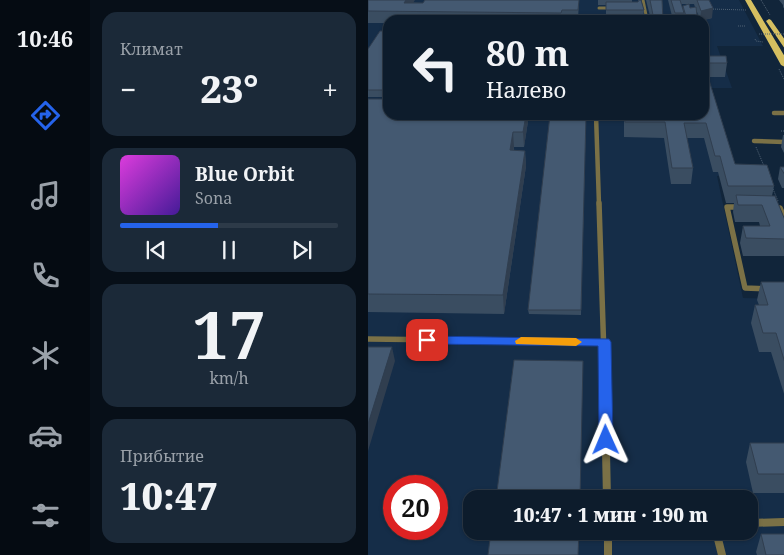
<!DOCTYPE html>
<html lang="ru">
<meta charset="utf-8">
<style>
:root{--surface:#0d1c2c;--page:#1b2938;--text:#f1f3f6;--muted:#9aa1a9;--line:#2d3a48;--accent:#2563eb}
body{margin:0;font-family:"Noto Serif",serif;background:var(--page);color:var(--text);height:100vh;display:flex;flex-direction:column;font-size:19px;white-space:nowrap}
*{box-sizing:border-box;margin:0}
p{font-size:16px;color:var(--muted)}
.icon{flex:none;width:28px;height:28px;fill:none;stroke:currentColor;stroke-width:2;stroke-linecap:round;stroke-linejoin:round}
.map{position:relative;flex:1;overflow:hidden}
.drawer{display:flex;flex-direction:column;gap:12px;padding:12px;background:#070f18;width:278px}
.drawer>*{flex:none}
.guide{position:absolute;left:15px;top:15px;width:326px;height:105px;border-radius:15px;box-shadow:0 1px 4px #0004,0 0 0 1px var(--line);background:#0d1c2c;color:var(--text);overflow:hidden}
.speed{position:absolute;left:15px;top:475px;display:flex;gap:10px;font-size:25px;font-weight:700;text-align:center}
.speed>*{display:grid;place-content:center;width:65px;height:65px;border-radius:50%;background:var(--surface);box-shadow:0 1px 4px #0004,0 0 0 1px var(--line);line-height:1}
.speed .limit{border:8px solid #d22;background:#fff;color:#111}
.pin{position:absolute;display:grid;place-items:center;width:42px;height:42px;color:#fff;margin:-21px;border-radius:10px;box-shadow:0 2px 8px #0006}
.me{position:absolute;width:55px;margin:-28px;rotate:359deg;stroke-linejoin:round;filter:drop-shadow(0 0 4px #0008)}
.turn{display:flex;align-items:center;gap:18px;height:105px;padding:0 20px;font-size:22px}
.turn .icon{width:65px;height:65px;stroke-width:2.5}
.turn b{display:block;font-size:35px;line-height:42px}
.big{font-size:38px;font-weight:800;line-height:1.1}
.drawer .tile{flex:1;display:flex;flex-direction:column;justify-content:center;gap:8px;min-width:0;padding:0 18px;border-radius:15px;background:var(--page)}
.drawer .dial{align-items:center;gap:0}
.dial b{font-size:65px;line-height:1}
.song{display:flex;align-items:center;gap:15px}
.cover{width:60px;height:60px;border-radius:8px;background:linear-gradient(135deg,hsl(300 70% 55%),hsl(260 70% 35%))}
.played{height:5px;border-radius:2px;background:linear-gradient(90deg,var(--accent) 45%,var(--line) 45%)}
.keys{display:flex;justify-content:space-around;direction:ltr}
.heat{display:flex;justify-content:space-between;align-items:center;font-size:28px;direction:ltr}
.trip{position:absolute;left:95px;top:490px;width:295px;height:50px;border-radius:15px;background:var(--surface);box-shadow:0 1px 4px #0004,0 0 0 1px var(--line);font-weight:800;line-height:50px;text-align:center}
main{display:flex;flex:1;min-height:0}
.dock{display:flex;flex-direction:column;width:90px;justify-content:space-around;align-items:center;background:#050b12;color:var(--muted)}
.dock .icon{width:35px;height:35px}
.dock .selected{color:var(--accent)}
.dock b{font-size:22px;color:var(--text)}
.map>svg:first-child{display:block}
.built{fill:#152d48;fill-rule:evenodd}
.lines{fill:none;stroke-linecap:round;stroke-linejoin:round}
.path{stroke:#506274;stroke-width:1;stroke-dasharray:1 1;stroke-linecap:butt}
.service-far3{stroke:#7b7146;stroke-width:3}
.service-far2{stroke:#7b7146;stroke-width:4.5}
.service-far1{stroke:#7b7146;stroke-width:5.5}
.service{stroke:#7b7146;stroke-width:8}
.primary{fill:#d5bf60;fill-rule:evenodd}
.path-bridge{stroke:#506274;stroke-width:1;stroke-dasharray:1 1;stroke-linecap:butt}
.wall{fill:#3a4d61;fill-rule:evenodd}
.shaded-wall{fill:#303e4f}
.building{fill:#445971;stroke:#303e4f}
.route{fill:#2563eb;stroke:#184099}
.slow{fill:#f59e0b}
</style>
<main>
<nav class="dock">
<b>10:46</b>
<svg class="icon selected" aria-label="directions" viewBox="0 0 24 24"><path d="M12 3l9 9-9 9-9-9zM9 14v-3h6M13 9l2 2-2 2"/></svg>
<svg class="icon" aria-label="music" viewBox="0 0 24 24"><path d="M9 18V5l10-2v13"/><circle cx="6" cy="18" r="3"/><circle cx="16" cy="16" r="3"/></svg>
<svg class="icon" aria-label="phone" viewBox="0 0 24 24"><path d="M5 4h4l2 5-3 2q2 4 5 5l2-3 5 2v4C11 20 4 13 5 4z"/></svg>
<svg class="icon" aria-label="climate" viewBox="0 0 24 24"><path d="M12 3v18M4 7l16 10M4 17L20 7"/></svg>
<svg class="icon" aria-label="car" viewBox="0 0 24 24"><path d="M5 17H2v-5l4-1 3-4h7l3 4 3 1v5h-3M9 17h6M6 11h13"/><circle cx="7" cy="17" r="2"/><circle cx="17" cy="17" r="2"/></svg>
<svg class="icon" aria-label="filters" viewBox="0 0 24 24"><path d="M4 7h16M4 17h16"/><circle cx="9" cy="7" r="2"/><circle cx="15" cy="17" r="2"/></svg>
</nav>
<section class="drawer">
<div class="tile"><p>Климат</p>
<div class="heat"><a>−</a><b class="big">23°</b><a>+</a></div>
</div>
<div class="tile">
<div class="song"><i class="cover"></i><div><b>Blue Orbit</b><p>Sona</p></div></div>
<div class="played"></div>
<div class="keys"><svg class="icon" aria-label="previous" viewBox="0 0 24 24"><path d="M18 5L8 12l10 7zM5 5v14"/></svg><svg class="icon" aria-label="pause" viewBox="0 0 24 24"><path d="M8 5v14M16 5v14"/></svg><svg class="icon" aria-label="next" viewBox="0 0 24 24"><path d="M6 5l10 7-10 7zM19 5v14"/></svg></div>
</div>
<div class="tile dial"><b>17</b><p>km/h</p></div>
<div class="tile"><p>Прибытие</p><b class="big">10:47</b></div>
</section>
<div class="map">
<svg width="417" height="555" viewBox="0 0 417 555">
<rect width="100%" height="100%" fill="#11253a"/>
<path class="built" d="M0 0H371L395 46H349L364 88H341L365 175 349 176 375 298 416 299V555H0ZM20 20H336V115H20ZM26 486H69V529H26ZM104 499H381V531H104Z"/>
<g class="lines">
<path class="path" d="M393 0 402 15
M343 9 378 10
M370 26H378
M387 39 388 41 395 42
M411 69 417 81
M413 131H417
M388 147 396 166
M405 189 410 201"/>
<path class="service-far3" d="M275 0 279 20
M231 8H243"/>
<path class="service-far2" d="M406 113H417
M228 115 231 205
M386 141 417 142"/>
<path class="service-far1" d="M231 203 236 356
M372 207H359L377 288 399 289
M412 208 417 219
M0 339 236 342"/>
<path class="service" d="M236 355 239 499
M381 523 417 522
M240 531V555
M348 531 354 555"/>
<path class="primary" d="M377 0H383L417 57V67L413 65Z
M401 19 403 20 417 40V49L398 21Z"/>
<path class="path-bridge" d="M391 34H417"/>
</g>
<path class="wall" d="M0 0 55 3 57 0H211L210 20H20V23H0Z
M230 0H264V2H270V0H273L276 10 275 20 238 19V5H230Z
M278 0H294L295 20H283Z
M300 0H341L344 18 336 20H332L329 12V20H305ZM313 4H326L327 7 322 8 315 6V9Z
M411 0H417V10L415 7V5Z
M20 31V97H0V49Z
M336 48 339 56 359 63 357 77H336Z
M0 99 161 115 156 147H146V150L157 151 158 166 136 314 0 312Z
M218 115 213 315 161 314 160 310Z
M256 115H336L367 164 406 186 404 196 417 220V256H375L372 243 375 226H392L391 222H367L365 212 366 203H358L350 172H345L336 138H319L325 168 323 184H303L296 138 256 137Z
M415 135H417V155L413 147Z
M412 167H417V188H414L410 179Z
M393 282H417V397L403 352H391L383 323 387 305H391L389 300Z
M382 443H417V493H385L378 462Z
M393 534 417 555H389L388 552Z"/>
<path class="shaded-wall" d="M38 0H47L40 11 36 3Z
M345 8 344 18 336 20H332L333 11Z
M158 115H161L156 147 155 132Z
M145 132 146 147 143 166 142 150Z
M157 151 158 166 136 314 135 295Z
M24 347 27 361 0 451V424Z"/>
<path class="building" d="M0 0H38L36 3H55L57 0H211L210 10H194L193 13 0 11Z
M271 0H273L276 10H238V2H270Z
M282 0H294L295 20H286Z
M303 0H312L316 13H307Z
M329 0H341L345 8 333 11Z
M321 4 322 8 328 7 329 16H325L327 20H319L315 6Z
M12 31H20V90H0V49Z
M336 48 339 56H358L359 63H336Z
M336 80H341L367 164 399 165 406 186H360L352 156H347L338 123H316L325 168H304L297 122H257L256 115H336Z
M0 99H20V115H158L155 132H145L142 150 157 151 135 295 0 294Z
M182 115H218L213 310H160Z
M412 167H417V175Z
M368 195 407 196 417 220V239L378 238 375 226H402L394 205H370Z
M393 282H417V363L408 333H395L387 305H400Z
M0 347H24L0 424Z
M146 360 215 361 212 499H128Z
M382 443H417V474H390Z
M123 531H211L210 555H120Z
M393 534H417V555H398Z"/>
<path class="route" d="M59 336 241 339 243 342 245 440 243 444 238 446 233 444 231 440 230 346 59 344 53 340Z"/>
<path class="slow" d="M153 337 208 338 214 342 208 346 148 344 147 341Z"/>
</svg>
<div class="speed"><div class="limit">20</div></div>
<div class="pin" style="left:59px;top:340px;background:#d93025"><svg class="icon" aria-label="arrive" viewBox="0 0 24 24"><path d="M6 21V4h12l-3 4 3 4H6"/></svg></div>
<svg class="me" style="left:238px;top:440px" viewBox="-20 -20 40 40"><path d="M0-17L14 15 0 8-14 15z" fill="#2563eb" stroke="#fff" stroke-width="4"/></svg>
<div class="trip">10:47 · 1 мин · 190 m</div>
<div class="guide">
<div class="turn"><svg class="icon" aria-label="left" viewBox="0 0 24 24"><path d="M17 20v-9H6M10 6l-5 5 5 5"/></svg><div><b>80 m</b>Налево</div></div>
</div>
</div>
</main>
